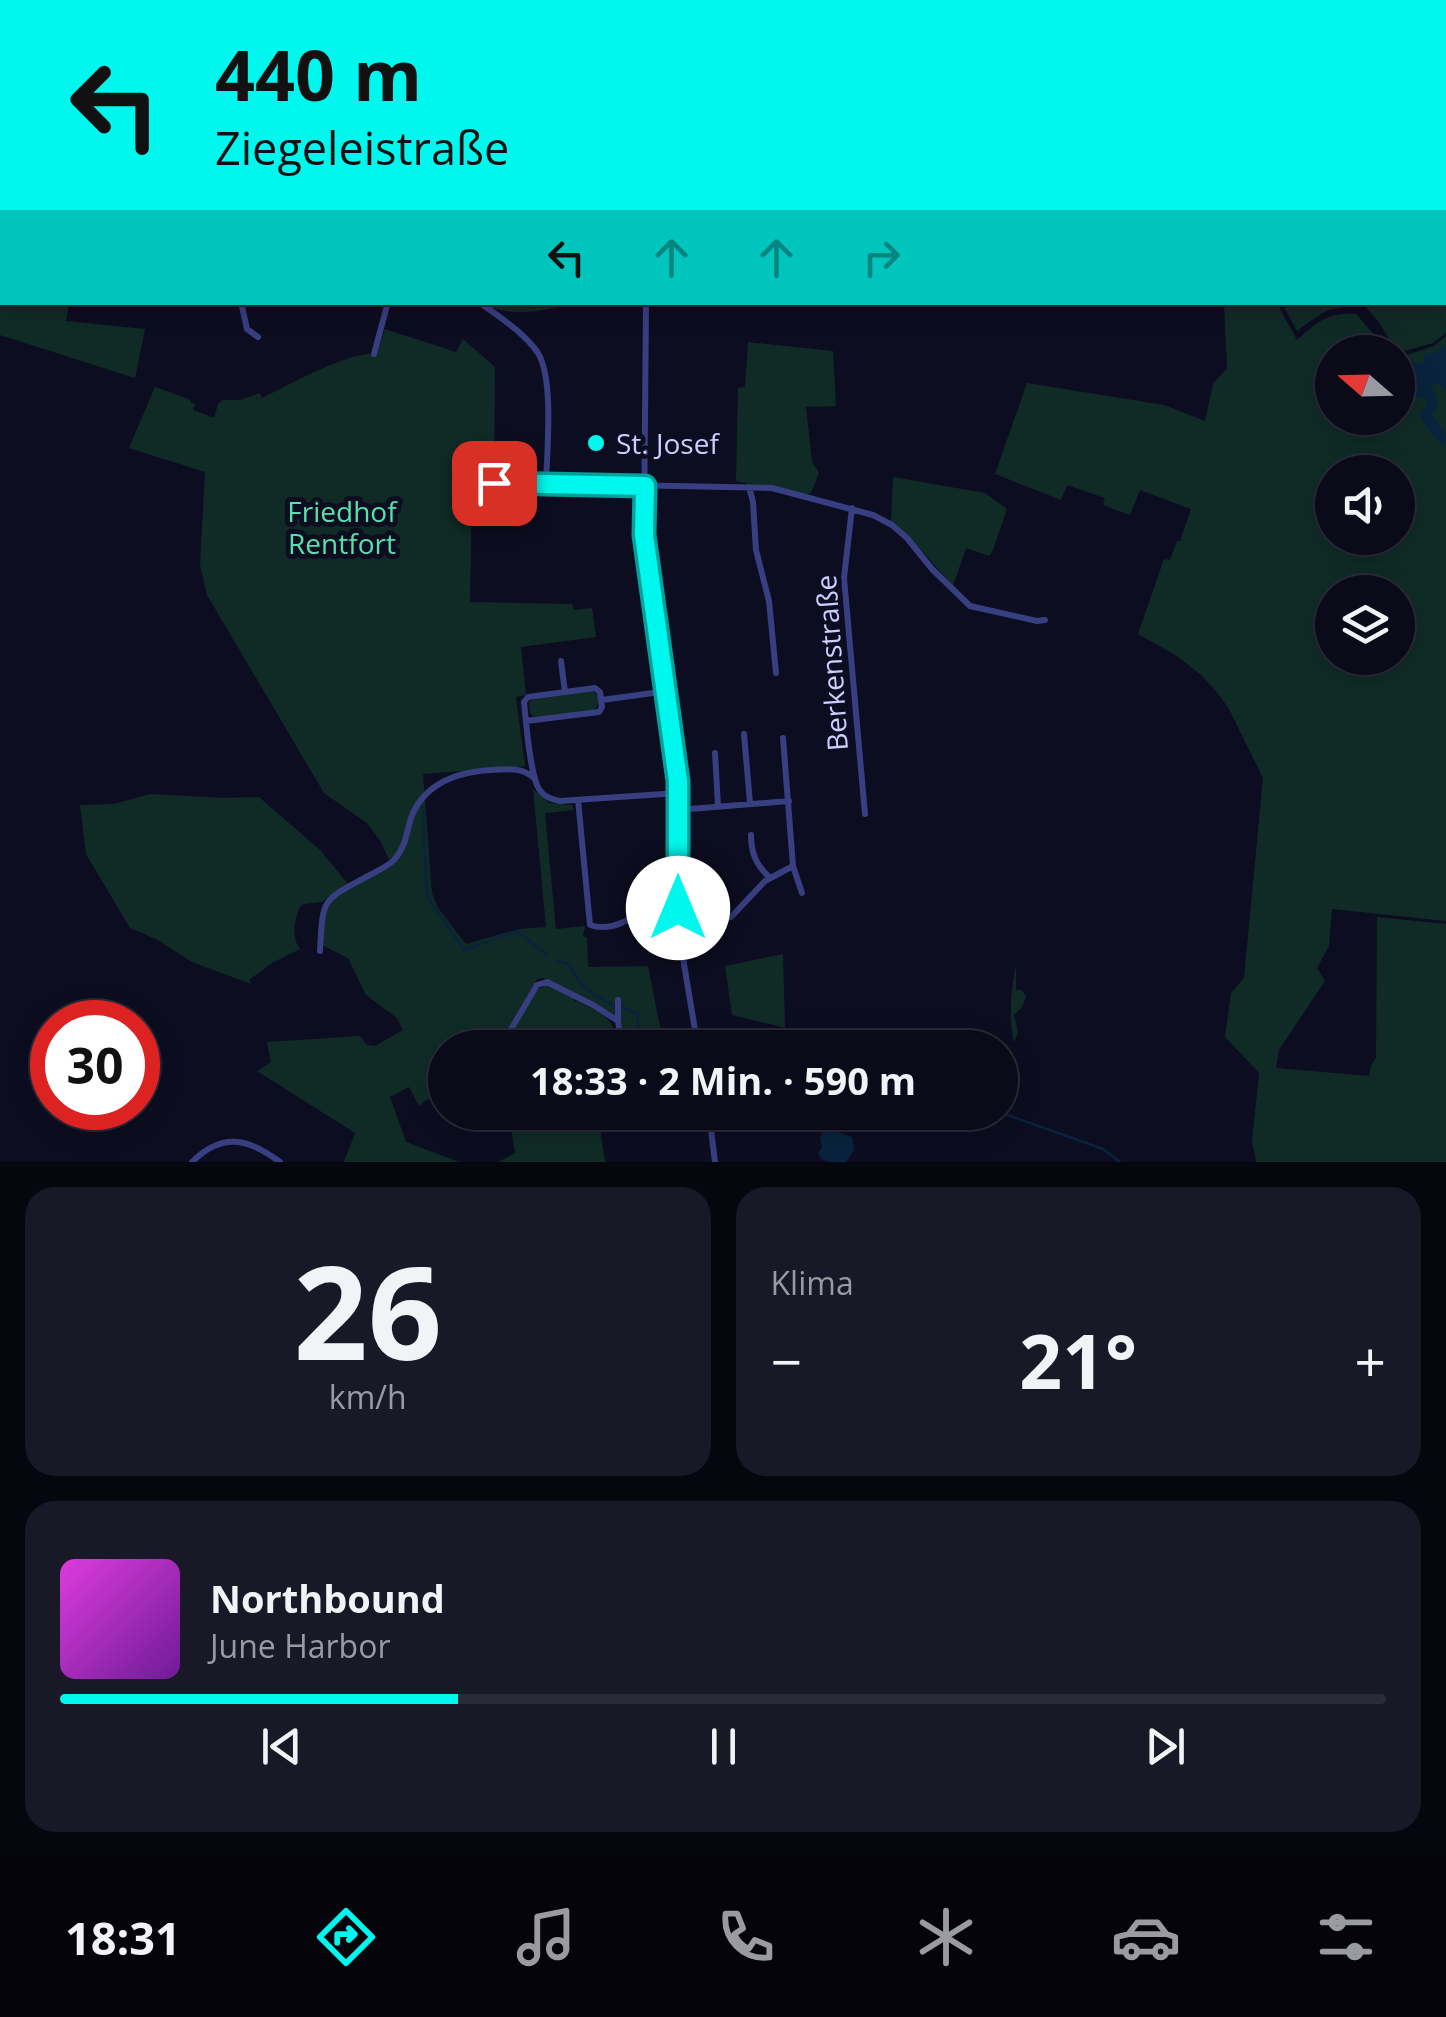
<!DOCTYPE html>
<html lang="de">
<meta charset="utf-8">
<style>
:root{--surface:#0a0a19;--page:#181826;--text:#f1f3f6;--muted:#999aa2;--line:#2a2b38;--accent:#00f7ed}
body{margin:0;font-family:"Open Sans",sans-serif;background:var(--page);color:var(--text);height:100vh;display:flex;flex-direction:column;font-size:38px;white-space:nowrap}
*{box-sizing:border-box;margin:0}
p{font-size:32px;color:var(--muted)}
.icon{flex:none;width:55px;height:55px;fill:none;stroke:currentColor;stroke-width:2;stroke-linecap:round;stroke-linejoin:round}
.map{position:relative;height:1162px;overflow:hidden}
.side{display:flex;flex-direction:column;gap:25px;padding:25px;background:#06060e;flex:1}
.side>*{flex:none}
.banner{position:absolute;left:0px;top:0px;width:1448px;height:305px;box-shadow:0 5px 25px #0003,0 0 0 2px var(--line);background:#00f7ed;color:#111;overflow:hidden}
.needle{width:65px;rotate:290deg}
.buttons{position:absolute;left:1315px;top:335px;display:grid;gap:20px}
.buttons a{display:grid;place-items:center;width:100px;height:100px;border-radius:50%;background:var(--surface);box-shadow:0 5px 25px #0003,0 0 0 2px var(--line);font-size:50px}
.speed{position:absolute;left:30px;top:1000px;display:flex;gap:20px;font-size:50px;font-weight:700;text-align:center}
.speed>*{display:grid;place-content:center;width:130px;height:130px;border-radius:50%;background:var(--surface);box-shadow:0 5px 25px #0003,0 0 0 2px var(--line);line-height:1}
.speed .limit{border:15px solid #d22;background:#fff;color:#111}
.pin{position:absolute;display:grid;place-items:center;width:85px;height:85px;color:#fff;margin:-42px;border-radius:20px;box-shadow:0 5px 15px #0006}
.me{position:absolute;width:110px;margin:-55px;rotate:0deg;stroke-linejoin:round;filter:drop-shadow(0 0 8px #0008)}
.turn{display:flex;align-items:center;gap:35px;height:210px;padding:0 50px;font-size:45px}
.turn .icon{width:130px;height:130px;stroke-width:2.5}
.turn b{display:block;font-size:70px;line-height:85px}
.lanes{display:flex;align-items:center;height:95px;padding:0 50px;background:#0003;justify-content:center;gap:50px;direction:ltr}
.lanes .off{opacity:.35}
.big{font-size:75px;font-weight:700;line-height:1.1}
.side .tile{flex:1;display:flex;flex-direction:column;justify-content:center;gap:15px;min-width:0;padding:0 35px;border-radius:30px;background:var(--page)}
.side .dial{align-items:center;gap:0}
.dial b{font-size:130px;line-height:1}
.song{display:flex;align-items:center;gap:30px}
.cover{width:120px;height:120px;border-radius:15px;background:linear-gradient(135deg,hsl(300 70% 55%),hsl(280 70% 35%))}
.played{height:10px;border-radius:5px;background:linear-gradient(90deg,var(--accent) 30%,var(--line) 30%)}
.keys{display:flex;justify-content:space-around;direction:ltr}
.heat{display:flex;justify-content:space-between;align-items:center;font-size:55px;direction:ltr}
.side .tiles{flex:1;display:grid;gap:25px;grid-template-columns:1fr 1fr}
.tile:last-child{grid-column:span 2}
.trip{position:absolute;left:428px;top:1030px;width:590px;height:100px;border-radius:50px;background:var(--surface);box-shadow:0 5px 25px #0003,0 0 0 2px var(--line);font-weight:700;line-height:100px;text-align:center}
.menu{display:flex;height:160px;justify-content:space-around;align-items:center;background:#04040a;color:var(--muted)}
.menu .icon{width:70px;height:70px}
.menu .current{color:var(--accent)}
.menu b{font-size:45px;color:var(--text)}
.map>svg:first-child{display:block}
.green{fill:#102b26;fill-rule:evenodd}
.water{fill:#09233e}
.lines{fill:none;stroke-linecap:round;stroke-linejoin:round}
.stream{stroke:#09233e;stroke-width:2.5}
.minor{stroke:#373f80;stroke-width:6}
.route-casing{stroke:#00a19a;stroke-width:25}
.route{stroke:#00f7ed;stroke-width:18}
.poi-dot{fill:#00f7ed;stroke:#0d0d21;stroke-width:4}
.labels{text-anchor:middle;dominant-baseline:central;stroke-width:10;stroke-linejoin:round;paint-order:stroke}
.poi-label{font-size:28px;fill:#ccceff;stroke:#0d0d21;text-anchor:start}
.park-label{font-size:28px;fill:#57e0aa;stroke:#0d0d21}
.street-label{font-size:28px;fill:#ccceff;stroke:#0d0d21}
</style>
<div class="map">
<svg width="1446" height="1162" viewBox="0 0 1446 1162">
<rect width="100%" height="100%" fill="#0d0d21"/>
<path class="green" d="M1445 134 1446 333 1433 343 1398 353 1378 321 1364 305C1353 309 1347 306 1337 308 1323 310 1308 323 1297 331L1282 303 1347 302 1348 304 1355 302H1445Z
M0 217 2 221V302L69 303 66 321 145 329 135 378 0 335Z
M484 303H572C547 311 507 319 484 303Z
M1224 303H1277L1297 340C1317 322 1328 312 1356 314L1377 338 1383 352H1332V418H1398V358L1434 346 1446 336V921L1332 909 1329 946 1317 968 1325 981 1279 1050 1276 1068 1369 1076 1371 1065 1376 1058 1377 917 1446 924V1162H1256L1252 1141 1259 1073 1225 1037 1231 993 1244 978 1263 778 1229 709 1216 691 1201 675 1177 656 1138 634 1164 559 1170 560 1177 541H1180L1191 509 1140 490 1130 515 1103 505 1105 498 1067 485 1061 500 995 474 1027 383 1164 405 1205 421 1213 384 1227 368ZM1332 472H1398V538H1332ZM1332 592H1398V658H1332Z
M385 329 456 352 463 339 495 367 494 479H472L470 602 572 604 574 610 592 608 596 637 521 647 526 695 516 697 525 766 423 774 432 893 438 908 466 944 519 929 546 927 533 789 549 803 572 805 574 810 545 813 556 929 585 926 583 936 587 938 588 967 648 966 664 1047H624L619 1002 617 1016H615L549 980 543 978 537 979 497 1047 445 1048V1094L426 1100 419 1106 409 1087 390 1097 406 1142 459 1162H344L355 1133 257 1071 271 1062 267 1042 360 1036 367 1045 375 1046 403 1030 397 1018 366 995 348 958 322 945 325 912 334 898 391 864 381 842 367 823 324 793 207 595 200 565 205 472 129 448 155 387 191 400 190 402 195 404 193 410 214 418 218 404 223 400H240L260 393 262 398C288 385 351 350 377 354Z
M748 342 833 351 836 406 806 407 812 462 819 473 811 493 807 495 736 481 738 388 745 387Z
M893 477 985 493 1007 509 993 550 989 556 966 548 953 586 908 535 891 521Z
M593 691 598 695 599 703 594 710 534 717 530 713 529 703 532 700Z
M150 794 224 798 259 797 321 851 348 884 322 902 303 904 300 907C294 920 291 937 300 949L272 963 249 980 251 984 192 962 158 940 130 928 86 854 80 805 114 804Z
M783 954 785 1028 732 1015 725 966Z
M1016 965V990H1022L1026 997 1022 1007 1014 1015 1018 1033 1014 1042C1008 1015 1011 992 1016 965Z
M544 986H551L574 998V1002L577 1001C604 1015 613 1016 620 1048H502L537 990Z
M509 1113H558L559 1118 598 1115 605 1162H498L515 1153Z"/>
<path class="water" d="M1446 346V390L1438 383 1433 384 1432 389 1439 407 1431 413 1446 435 1444 446C1436 441 1422 421 1419 413L1427 405 1425 398 1410 396 1408 393 1410 386 1408 381H1400L1398 383V376L1402 375 1405 369 1413 362 1417 365 1424 361V356Z
M832 1130 852 1137 854 1150 846 1162H829L821 1159 818 1153 822 1148 820 1137 823 1132Z"/>
<g class="lines">
<path class="stream" d="M1138 0V2
M1445 272 1446 273
M423 808 427 896 464 950 517 931 548 956
M556 960 570 965C577 985 597 998 616 1007
M622 1007 638 1014V1042L655 1048
M999 1112 1103 1149 1120 1162"/>
<path class="minor" d="M297 0V2
M467 0 468 2
M604 0V2
M795 0V2
M1282 0 1283 2
M1330 2V0
M1412 2 1416 0
M0 24 2 26
M1445 58H1446
M241 302 247 329 258 337
M479 302C499 317 524 332 538 353 554 379 547 452 546 484
M646 302 644 535 673 733 678 781V909L684 964 698 1048
M374 354 388 302
M466 482 772 488 873 515 892 525 907 538 932 569 970 606 1037 621 1045 620
M749 487 753 502 756 550 769 601 776 673
M852 508 844 578 865 814
M561 661 565 692
M602 700 667 691
M526 721 599 712 602 707 600 692 595 688 528 697 524 702C526 721 530 775 539 789 544 797 551 799 560 801L678 793
M744 734 750 803
M715 753 718 806
M578 800 590 925C611 932 626 920 645 912 655 907 667 909 678 909
M678 810 789 801
M751 835C751 853 756 865 770 878
M793 866 802 893
M680 926 731 917 765 881 793 866 783 738
M320 951C323 898 321 901 368 876 377 871 387 867 394 860 406 847 406 834 411 818 424 783 458 772 491 770 507 769 523 767 535 779
M618 1000V1021
M500 1048 537 985 547 982 593 1005 618 1021 622 1048
M578 1112 709 1114
M709 1114 715 1162
M192 1162C222 1132 248 1138 280 1162"/>
</g>
<g class="lines">
<g class="route-casing">
<path id="route" d="M494 483 645 486 644 535 678 781V908"/>
</g>
<use href="#route" class="route"/>
</g>
<circle class="poi-dot" cx="596" cy="443" r="10"/>
<g class="labels">
<g class="poi-label">
<text x="616" y="443">St. Josef</text>
</g>
<g class="park-label">
<text x="342" y="511">Friedhof<tspan x="342" dy="32">Rentfort</tspan></text>
</g>
<g class="street-label">
<text transform="translate(831 663) rotate(-94)">Berkenstraße</text>
</g>
</g>
</svg>
<div class="buttons">
<a><svg class="needle" viewBox="-14 -14 28 28"><path d="M0-13l5 13h-10z" fill="#e53935"/><path d="M0 13l5-13h-10z" fill="#999aa2"/></svg></a>
<a><svg class="icon" aria-label="sound" viewBox="0 0 24 24"><path d="M4 9h4l5-4v14l-5-4H4zM17 9q2 3 0 6"/></svg></a>
<a><svg class="icon" aria-label="layers" viewBox="0 0 24 24"><path d="M12 4l9 5-9 5-9-5zM3 14l9 5 9-5"/></svg></a>
</div>
<div class="speed"><div class="limit">30</div></div>
<div class="pin" style="left:494px;top:483px;background:#d93025"><svg class="icon" aria-label="arrive" viewBox="0 0 24 24"><path d="M6 21V4h12l-3 4 3 4H6"/></svg></div>
<svg class="me" style="left:678px;top:908px" viewBox="-20 -20 40 40"><circle r="19" fill="#fff"/><path d="M0-13L10 11 0 6-10 11z" fill="#00f7ed"/></svg>
<div class="trip">18:33 · 2 Min. · 590 m</div>
<div class="banner">
<div class="turn"><svg class="icon" aria-label="left" viewBox="0 0 24 24"><path d="M17 20v-9H6M10 6l-5 5 5 5"/></svg><div><b>440 m</b>Ziegeleistraße</div></div>
<div class="lanes"><svg class="icon" aria-label="left" viewBox="0 0 24 24"><path d="M17 20v-9H6M10 6l-5 5 5 5"/></svg><svg class="icon off" aria-label="ahead" viewBox="0 0 24 24"><path d="M12 20V5M6 11l6-6 6 6"/></svg><svg class="icon off" aria-label="ahead" viewBox="0 0 24 24"><path d="M12 20V5M6 11l6-6 6 6"/></svg><svg class="icon off" aria-label="right" viewBox="0 0 24 24"><path d="M7 20v-9h11M14 6l5 5-5 5"/></svg></div>
</div>
</div>
<section class="side">
<div class="tiles">
<div class="tile dial"><b>26</b><p>km/h</p></div>
<div class="tile"><p>Klima</p>
<div class="heat"><a>−</a><b class="big">21°</b><a>+</a></div>
</div>
<div class="tile">
<div class="song"><i class="cover"></i><div><b>Northbound</b><p>June Harbor</p></div></div>
<div class="played"></div>
<div class="keys"><svg class="icon" aria-label="previous" viewBox="0 0 24 24"><path d="M18 5L8 12l10 7zM5 5v14"/></svg><svg class="icon" aria-label="pause" viewBox="0 0 24 24"><path d="M8 5v14M16 5v14"/></svg><svg class="icon" aria-label="next" viewBox="0 0 24 24"><path d="M6 5l10 7-10 7zM19 5v14"/></svg></div>
</div>
</div>
</section>
<nav class="menu">
<b>18:31</b>
<svg class="icon current" aria-label="directions" viewBox="0 0 24 24"><path d="M12 3l9 9-9 9-9-9zM9 14v-3h6M13 9l2 2-2 2"/></svg>
<svg class="icon" aria-label="music" viewBox="0 0 24 24"><path d="M9 18V5l10-2v13"/><circle cx="6" cy="18" r="3"/><circle cx="16" cy="16" r="3"/></svg>
<svg class="icon" aria-label="phone" viewBox="0 0 24 24"><path d="M5 4h4l2 5-3 2q2 4 5 5l2-3 5 2v4C11 20 4 13 5 4z"/></svg>
<svg class="icon" aria-label="climate" viewBox="0 0 24 24"><path d="M12 3v18M4 7l16 10M4 17L20 7"/></svg>
<svg class="icon" aria-label="car" viewBox="0 0 24 24"><path d="M5 17H2v-5l4-1 3-4h7l3 4 3 1v5h-3M9 17h6M6 11h13"/><circle cx="7" cy="17" r="2"/><circle cx="17" cy="17" r="2"/></svg>
<svg class="icon" aria-label="filters" viewBox="0 0 24 24"><path d="M4 7h16M4 17h16"/><circle cx="9" cy="7" r="2"/><circle cx="15" cy="17" r="2"/></svg>
</nav>
